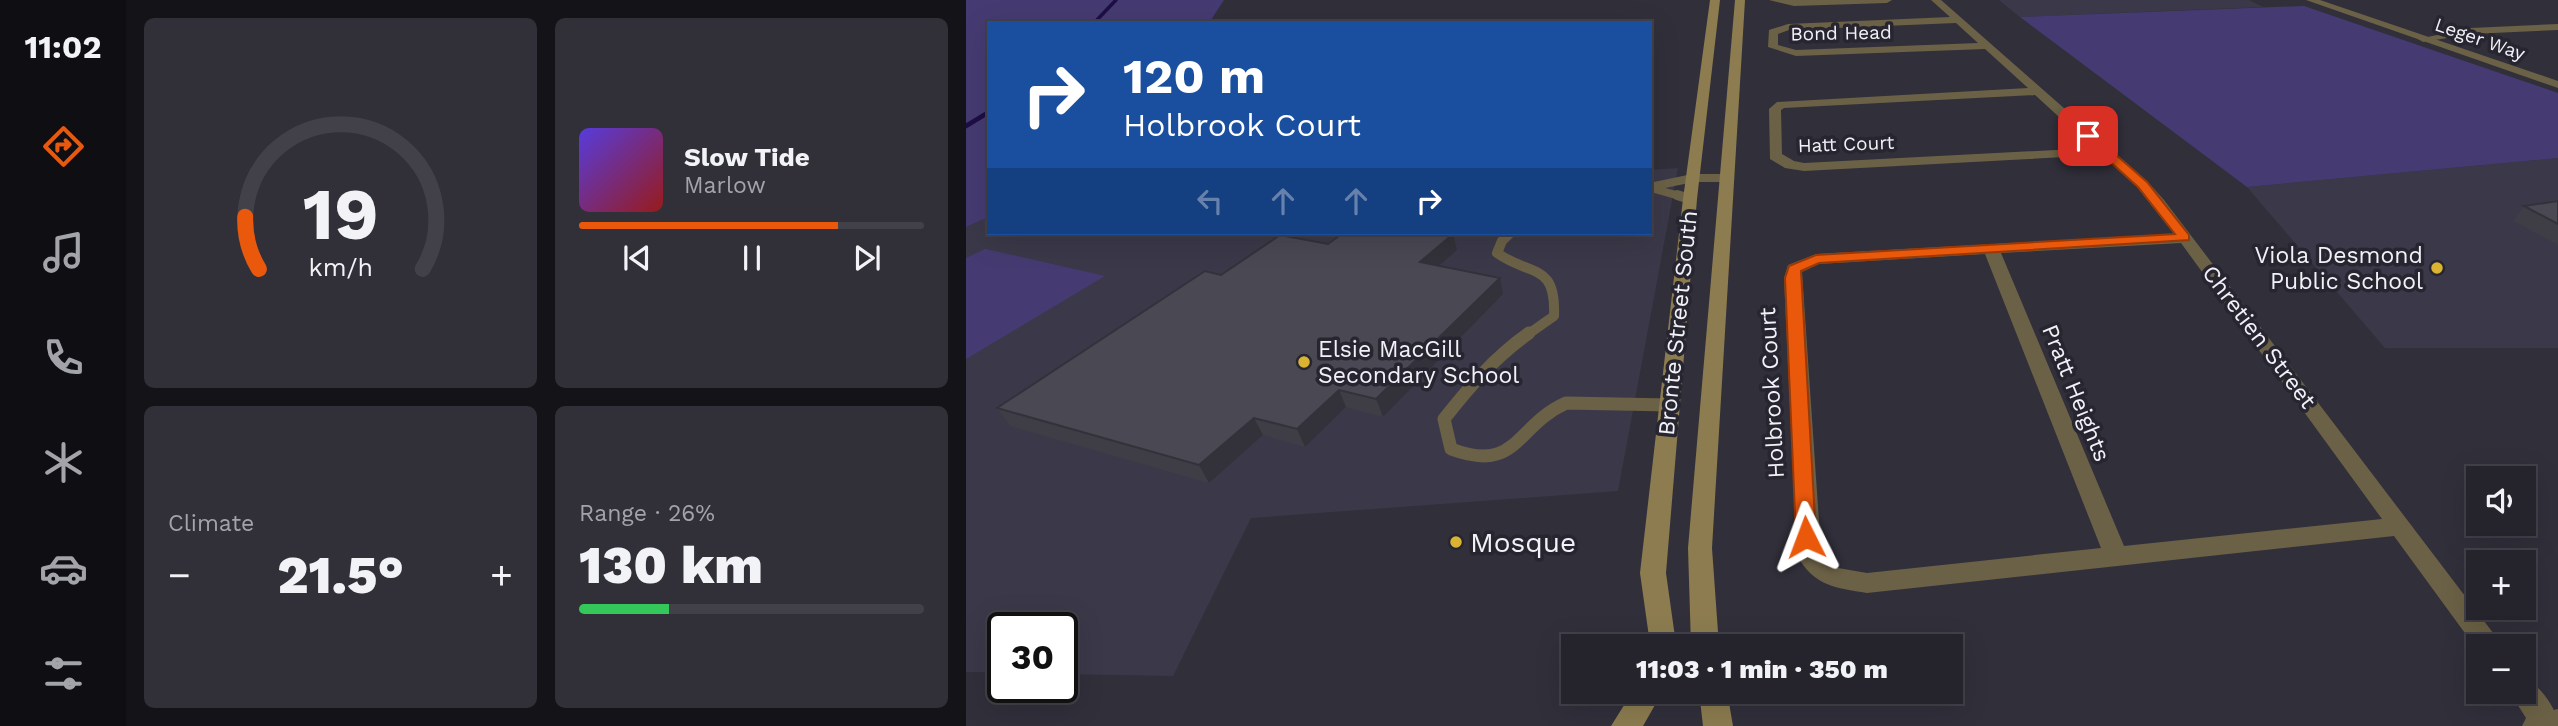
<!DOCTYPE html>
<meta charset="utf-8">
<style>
:root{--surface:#25232c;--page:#312f38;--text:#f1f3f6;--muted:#a3a4a9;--line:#424048;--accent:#ea580c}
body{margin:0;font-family:"Work Sans",sans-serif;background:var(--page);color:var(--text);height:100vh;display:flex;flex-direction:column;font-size:26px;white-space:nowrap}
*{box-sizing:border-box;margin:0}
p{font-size:23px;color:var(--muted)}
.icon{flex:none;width:38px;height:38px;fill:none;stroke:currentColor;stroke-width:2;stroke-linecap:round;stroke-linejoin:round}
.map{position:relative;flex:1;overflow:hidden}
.sheet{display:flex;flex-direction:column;gap:18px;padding:18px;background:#141318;width:840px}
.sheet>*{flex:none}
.guide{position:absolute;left:21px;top:21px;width:665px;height:214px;border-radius:0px;box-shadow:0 7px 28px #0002,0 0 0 2px var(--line);background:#1a4fa0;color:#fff;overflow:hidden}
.tools{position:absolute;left:1500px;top:466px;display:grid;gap:14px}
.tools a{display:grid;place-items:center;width:70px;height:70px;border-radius:0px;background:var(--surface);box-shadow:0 7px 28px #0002,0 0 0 2px var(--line);font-size:35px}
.speed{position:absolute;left:21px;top:612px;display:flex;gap:14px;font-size:35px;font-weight:700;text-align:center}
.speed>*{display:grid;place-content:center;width:91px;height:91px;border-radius:50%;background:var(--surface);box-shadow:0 7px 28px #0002,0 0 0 2px var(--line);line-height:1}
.speed .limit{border:4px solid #111;border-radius:10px;background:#fff;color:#111}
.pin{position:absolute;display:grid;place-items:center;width:60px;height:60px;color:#fff;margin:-30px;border-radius:14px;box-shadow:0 4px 10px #0006}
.me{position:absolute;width:77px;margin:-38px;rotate:357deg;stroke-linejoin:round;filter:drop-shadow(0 0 5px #0008)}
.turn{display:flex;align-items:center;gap:24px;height:147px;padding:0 21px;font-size:32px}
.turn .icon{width:91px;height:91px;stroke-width:2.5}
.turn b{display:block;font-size:49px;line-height:60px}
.lanes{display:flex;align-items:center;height:66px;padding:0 21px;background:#0003;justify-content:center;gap:35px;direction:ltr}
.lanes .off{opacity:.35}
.big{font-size:52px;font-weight:800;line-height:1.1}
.sheet .card{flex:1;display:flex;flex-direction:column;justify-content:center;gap:10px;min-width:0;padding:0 24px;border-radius:10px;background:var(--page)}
.sheet .dial{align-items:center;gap:0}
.dial svg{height:182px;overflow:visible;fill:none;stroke:var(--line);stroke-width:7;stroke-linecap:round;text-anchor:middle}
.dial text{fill:var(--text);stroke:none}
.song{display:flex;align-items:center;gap:21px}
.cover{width:84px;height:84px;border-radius:10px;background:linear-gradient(135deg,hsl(250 70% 55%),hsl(0 70% 35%))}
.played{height:7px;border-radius:4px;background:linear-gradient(90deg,var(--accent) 75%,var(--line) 75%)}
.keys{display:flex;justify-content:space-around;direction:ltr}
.heat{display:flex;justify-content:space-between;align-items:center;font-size:38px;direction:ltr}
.charge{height:10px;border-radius:5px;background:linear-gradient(90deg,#34c759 26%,var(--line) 0)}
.sheet .tiles{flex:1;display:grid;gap:18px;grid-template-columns:repeat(2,1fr)}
.trip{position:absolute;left:595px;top:634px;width:402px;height:70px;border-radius:0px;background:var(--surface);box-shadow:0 7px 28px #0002,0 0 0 2px var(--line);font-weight:800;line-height:70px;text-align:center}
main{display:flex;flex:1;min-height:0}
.tab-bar{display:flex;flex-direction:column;width:126px;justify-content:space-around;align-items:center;background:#0f0e12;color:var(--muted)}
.tab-bar .icon{width:49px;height:49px}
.tab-bar .active{color:var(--accent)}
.tab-bar b{font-size:32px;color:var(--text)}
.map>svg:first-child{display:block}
.built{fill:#3b3949}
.green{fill:#453b72}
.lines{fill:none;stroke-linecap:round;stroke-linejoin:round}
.stream-far1{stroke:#1e0e44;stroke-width:3.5}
.stream{stroke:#1e0e44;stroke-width:4.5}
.service-far2{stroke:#6b6146;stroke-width:8}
.service-far1{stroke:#6b6146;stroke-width:10}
.service{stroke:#6b6146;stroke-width:13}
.minor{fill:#6b6146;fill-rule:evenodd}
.tertiary{fill:#6b6146;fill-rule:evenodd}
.secondary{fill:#8c7c50;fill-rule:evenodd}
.wall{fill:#3f3e47}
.shaded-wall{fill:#33323a}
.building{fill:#494853;stroke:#33323a;stroke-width:2}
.route{fill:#ea580c;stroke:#983908;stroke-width:2}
.poi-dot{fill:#dab333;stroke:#272630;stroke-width:2.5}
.labels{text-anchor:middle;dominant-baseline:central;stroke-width:7;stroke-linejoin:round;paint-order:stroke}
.far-street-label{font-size:19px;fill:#f2f1f8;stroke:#272630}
.poi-label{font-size:23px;fill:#f2f1f8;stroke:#272630;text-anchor:end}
.street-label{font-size:23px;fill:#f2f1f8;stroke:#272630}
.near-poi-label{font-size:28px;fill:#f2f1f8;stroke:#272630;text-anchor:start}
</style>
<main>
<nav class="tab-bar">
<b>11:02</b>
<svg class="icon active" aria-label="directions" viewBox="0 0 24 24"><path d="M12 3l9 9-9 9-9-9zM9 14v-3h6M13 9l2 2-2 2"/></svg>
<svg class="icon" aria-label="music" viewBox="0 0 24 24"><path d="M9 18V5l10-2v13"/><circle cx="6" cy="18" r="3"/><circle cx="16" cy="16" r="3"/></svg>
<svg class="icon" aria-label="phone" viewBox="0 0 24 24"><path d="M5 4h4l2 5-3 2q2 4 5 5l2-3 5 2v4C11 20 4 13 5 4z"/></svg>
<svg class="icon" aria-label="climate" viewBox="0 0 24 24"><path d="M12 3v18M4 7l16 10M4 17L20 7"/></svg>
<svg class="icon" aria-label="car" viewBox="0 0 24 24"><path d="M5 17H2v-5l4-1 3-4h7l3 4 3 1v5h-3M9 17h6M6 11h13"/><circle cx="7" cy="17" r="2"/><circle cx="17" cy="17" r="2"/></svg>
<svg class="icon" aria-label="filters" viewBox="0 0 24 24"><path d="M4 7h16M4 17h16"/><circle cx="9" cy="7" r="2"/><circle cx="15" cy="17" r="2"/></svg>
</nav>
<section class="sheet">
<div class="tiles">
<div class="card dial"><svg viewBox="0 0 100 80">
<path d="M14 69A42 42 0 1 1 86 69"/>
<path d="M14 69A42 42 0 0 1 8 46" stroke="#ea580c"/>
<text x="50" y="56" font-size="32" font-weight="700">19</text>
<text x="50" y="72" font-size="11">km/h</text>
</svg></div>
<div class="card">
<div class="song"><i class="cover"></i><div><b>Slow Tide</b><p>Marlow</p></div></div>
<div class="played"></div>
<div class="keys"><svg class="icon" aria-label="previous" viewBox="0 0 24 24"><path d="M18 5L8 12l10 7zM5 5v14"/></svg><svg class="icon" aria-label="pause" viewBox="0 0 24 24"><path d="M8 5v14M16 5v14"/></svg><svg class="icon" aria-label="next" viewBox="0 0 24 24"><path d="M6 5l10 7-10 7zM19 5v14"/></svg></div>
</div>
<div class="card"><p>Climate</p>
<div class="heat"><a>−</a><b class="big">21.5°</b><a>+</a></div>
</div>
<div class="card"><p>Range · 26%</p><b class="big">130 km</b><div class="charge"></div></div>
</div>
</section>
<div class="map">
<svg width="1592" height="726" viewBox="0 0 1592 726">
<rect width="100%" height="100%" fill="#312f3a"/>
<path class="built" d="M1033 0H1283L1297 7 1054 17Z
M1592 158V348H1419L1281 187Z
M712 168 652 491 285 518 207 676 96 674V628H37V672H0V227L23 217V233H684V170Z"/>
<path class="green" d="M0 0H258L243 23H23V217L0 227Z
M1338 6 1592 93V158L1281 187 1054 17Z
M19 249H20L139 276 0 359V258Z"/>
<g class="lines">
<path class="stream-far1" d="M128 23 150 0"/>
<path class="stream" d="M0 126 23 112"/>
<path class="service-far2" d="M684 187 727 178H761
M685 188 717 197"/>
<path class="service-far1" d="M711 195 724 199
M544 233 536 241 531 253C565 277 590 262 588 316L561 335"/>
<path class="service" d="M563 333C529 357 504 386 478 419L485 449C552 474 549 426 600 403L704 405"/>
<path class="minor" d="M803 0H926L921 3 828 6Z
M965 0H975L1181 181 1198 200 1537 646H1512V651L1428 536 901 593C870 588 847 586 831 555L818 278 822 265 850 254 1208 234 1171 187 1136 155 838 171 819 168 804 159 803 109 811 102 1062 88 1019 49 830 56 802 47 803 30 822 24 984 17ZM990 23 1012 43 830 50 812 45V34L823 30ZM1069 95 1127 148 838 163 828 161 816 154 815 110 818 108ZM1215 243 1416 519 1158 546 1035 253ZM1019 254 1135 548 901 573 872 568 855 551 836 272 853 264Z
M1592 24V30L1505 34 1457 42 1452 39 1505 28Z
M1558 678C1573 684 1592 709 1592 726H1565L1543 691H1558Z"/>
<path class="tertiary" d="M1340 0H1354L1592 81V88Z
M1592 709V726H1556L1561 716Z"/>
<path class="secondary" d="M744 0H754L731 199 700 573 709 637 708 646H681L683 637 674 573 717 199Z
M769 0H779L746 548 753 646H725L722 548Z
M667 691H697L677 726H645Z
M733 691H761L767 726H737Z"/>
</g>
<path class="wall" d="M1592 201V245L1548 221 1558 206Z
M487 234 491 250 473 266 537 294 417 417 380 407 339 447 297 435 243 483 44 426 31 408 255 275Z"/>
<path class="shaded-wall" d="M487 234 491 250 459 278 454 262Z
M534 278 537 294 417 417 410 399Z
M373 390 380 407 339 447 331 429Z
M288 418 297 435 243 483 233 465Z"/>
<path class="building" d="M1592 201V224L1558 206Z
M377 233H481L487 234 454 262 534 278 410 399 373 390 331 429 288 418 233 465 31 408 239 271 255 275 314 235 362 244Z"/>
<path class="route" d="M1118 134H1126L1181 182 1223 235V240L853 263 835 271 850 537 847 542 840 545 833 542 830 537 819 278 823 266 850 255 1209 234 1172 187 1118 138Z"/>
<g class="poi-dot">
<circle cx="1471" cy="268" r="7"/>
<circle cx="338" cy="362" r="7"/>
<circle cx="490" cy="542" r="7"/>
</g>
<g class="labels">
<g class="far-street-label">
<text transform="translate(875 33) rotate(-1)">Bond Head</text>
<text transform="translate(1514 39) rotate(19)">Leger Way</text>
<text transform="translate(880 144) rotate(-2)">Hatt Court</text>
</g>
<g class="poi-label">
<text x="1457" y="255">Viola Desmond<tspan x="1457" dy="26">Public School</tspan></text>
<text x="352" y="349" text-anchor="start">Elsie MacGill<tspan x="352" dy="26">Secondary School</tspan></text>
</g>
<g class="street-label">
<text transform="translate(712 323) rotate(-84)">Bronte Street South</text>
<text transform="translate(1293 337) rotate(53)">Chretien Street</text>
<text transform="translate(806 393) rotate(-93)">Holbrook Court</text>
<text transform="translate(1110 393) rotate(68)">Pratt Heights</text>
</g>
<g class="near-poi-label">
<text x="504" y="542">Mosque</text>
</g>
</g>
</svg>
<div class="tools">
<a><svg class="icon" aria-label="sound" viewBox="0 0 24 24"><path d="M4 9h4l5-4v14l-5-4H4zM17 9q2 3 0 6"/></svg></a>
<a>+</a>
<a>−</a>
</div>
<div class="speed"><div class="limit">30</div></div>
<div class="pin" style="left:1122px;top:136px;background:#d93025"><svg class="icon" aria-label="arrive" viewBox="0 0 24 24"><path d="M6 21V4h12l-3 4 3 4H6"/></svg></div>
<svg class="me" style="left:840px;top:537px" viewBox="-20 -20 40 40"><path d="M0-17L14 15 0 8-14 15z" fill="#ea580c" stroke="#fff" stroke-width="4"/></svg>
<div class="trip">11:03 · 1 min · 350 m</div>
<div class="guide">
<div class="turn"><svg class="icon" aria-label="right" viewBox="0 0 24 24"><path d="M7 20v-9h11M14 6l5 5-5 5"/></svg><div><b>120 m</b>Holbrook Court</div></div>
<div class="lanes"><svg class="icon off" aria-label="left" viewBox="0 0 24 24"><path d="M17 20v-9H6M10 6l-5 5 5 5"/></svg><svg class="icon off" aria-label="ahead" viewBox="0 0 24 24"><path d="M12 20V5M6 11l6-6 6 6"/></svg><svg class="icon off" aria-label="ahead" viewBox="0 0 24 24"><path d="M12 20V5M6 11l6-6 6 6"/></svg><svg class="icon" aria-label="right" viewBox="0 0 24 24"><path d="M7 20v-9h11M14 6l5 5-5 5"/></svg></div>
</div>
</div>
</main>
